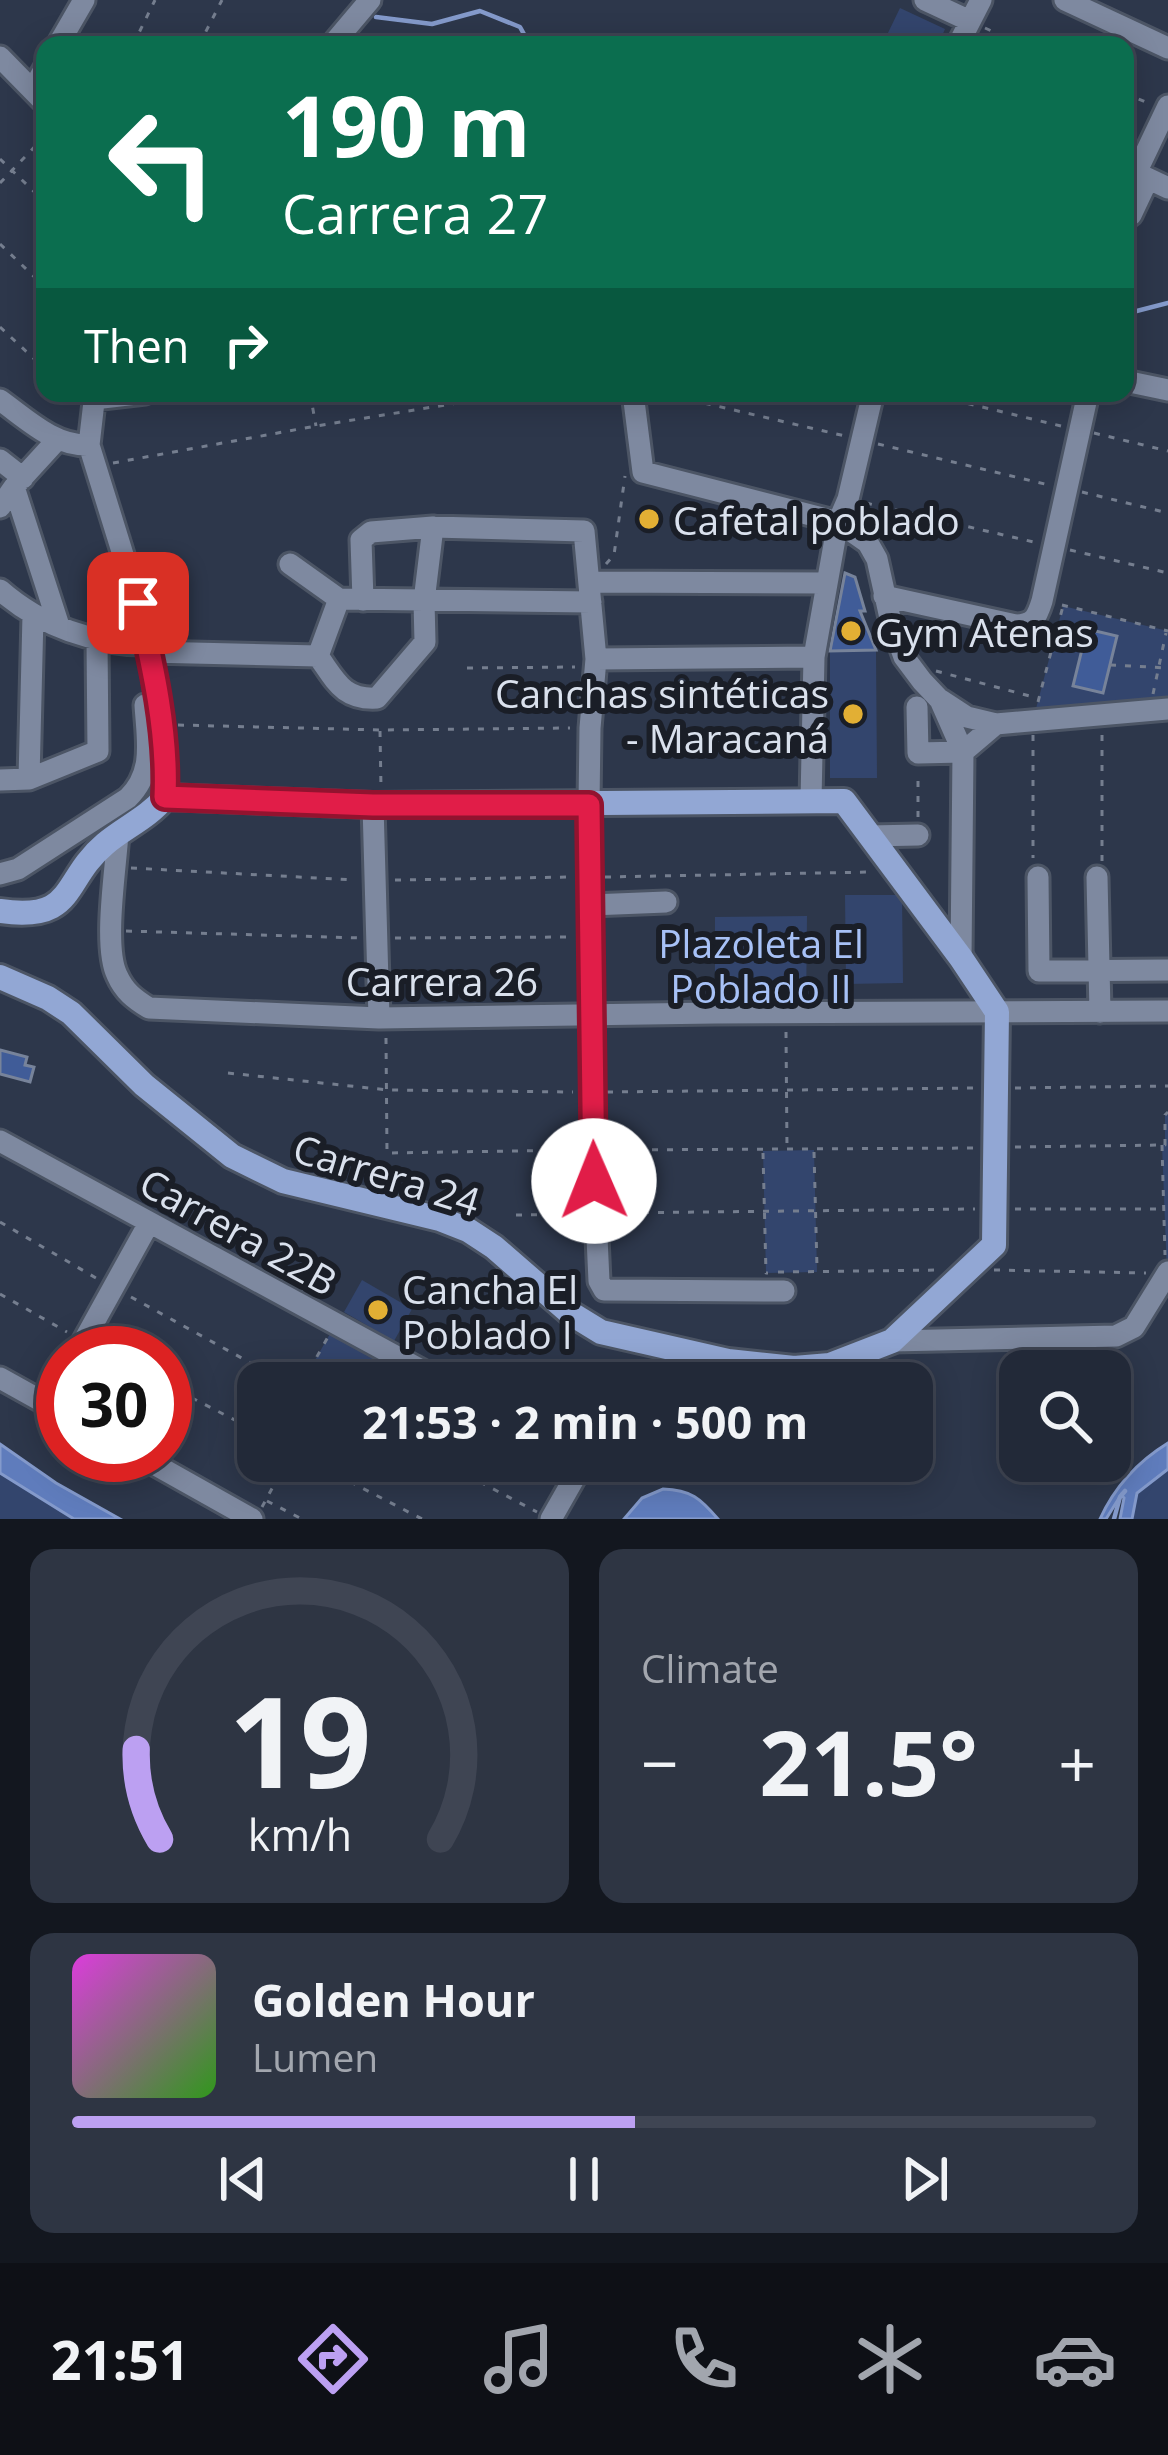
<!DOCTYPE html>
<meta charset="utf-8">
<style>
:root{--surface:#222938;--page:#2e3543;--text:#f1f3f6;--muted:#a2a6ae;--line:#3f4553;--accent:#bca0f2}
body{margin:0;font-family:"Open Sans",sans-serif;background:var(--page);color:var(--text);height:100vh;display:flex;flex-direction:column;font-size:45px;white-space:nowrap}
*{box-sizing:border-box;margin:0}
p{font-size:39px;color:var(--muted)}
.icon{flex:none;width:66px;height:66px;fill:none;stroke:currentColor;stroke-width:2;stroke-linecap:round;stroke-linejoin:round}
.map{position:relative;height:1519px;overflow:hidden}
.details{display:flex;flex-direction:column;gap:30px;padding:30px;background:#13171f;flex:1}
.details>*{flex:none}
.hud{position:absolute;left:36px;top:36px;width:1098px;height:366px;border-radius:24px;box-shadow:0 6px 30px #0003,0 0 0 3px var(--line);background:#0b6e4f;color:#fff;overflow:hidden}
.buttons{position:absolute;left:999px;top:1350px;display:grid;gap:24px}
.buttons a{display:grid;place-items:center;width:132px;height:132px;border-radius:24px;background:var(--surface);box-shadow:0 6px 30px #0003,0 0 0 3px var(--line);font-size:60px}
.speed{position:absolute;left:36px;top:1326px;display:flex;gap:24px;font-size:60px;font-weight:700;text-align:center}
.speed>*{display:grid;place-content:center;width:156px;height:156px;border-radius:50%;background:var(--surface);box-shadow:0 6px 30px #0003,0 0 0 3px var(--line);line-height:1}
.speed .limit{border:18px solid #d22;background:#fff;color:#111}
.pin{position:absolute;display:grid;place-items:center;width:102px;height:102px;color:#fff;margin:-51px;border-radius:24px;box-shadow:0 6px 18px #0006}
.me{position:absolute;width:132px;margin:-66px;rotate:359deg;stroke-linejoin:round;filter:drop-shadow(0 0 9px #0008)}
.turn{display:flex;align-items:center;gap:42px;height:252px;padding:0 48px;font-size:54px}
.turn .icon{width:156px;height:156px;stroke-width:2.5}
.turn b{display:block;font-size:84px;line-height:102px}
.then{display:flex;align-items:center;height:114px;padding:0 48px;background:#0003;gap:24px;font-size:45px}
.big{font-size:90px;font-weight:700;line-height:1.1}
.details .widget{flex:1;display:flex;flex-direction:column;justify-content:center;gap:18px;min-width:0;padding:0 42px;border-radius:24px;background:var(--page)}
.details .dial{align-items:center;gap:0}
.dial svg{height:312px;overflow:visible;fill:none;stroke:var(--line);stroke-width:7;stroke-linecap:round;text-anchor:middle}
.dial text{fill:var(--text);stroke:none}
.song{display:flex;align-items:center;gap:36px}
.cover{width:144px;height:144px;border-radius:18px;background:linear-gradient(135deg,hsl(300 70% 55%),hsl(110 70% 35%))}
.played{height:12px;border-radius:6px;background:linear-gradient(90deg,var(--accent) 55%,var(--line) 55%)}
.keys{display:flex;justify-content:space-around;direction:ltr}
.heat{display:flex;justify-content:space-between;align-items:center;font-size:66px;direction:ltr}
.details .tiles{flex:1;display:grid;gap:30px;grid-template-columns:1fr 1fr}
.widget:last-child{grid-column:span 2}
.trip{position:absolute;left:237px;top:1362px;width:696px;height:120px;border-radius:24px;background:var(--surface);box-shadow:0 6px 30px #0003,0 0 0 3px var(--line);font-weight:700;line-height:120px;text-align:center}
.menu{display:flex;height:192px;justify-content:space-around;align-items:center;background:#0e1016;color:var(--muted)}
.menu .icon{width:84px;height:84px}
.menu .selected{color:var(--accent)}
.menu b{font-size:54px;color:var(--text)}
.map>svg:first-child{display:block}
.green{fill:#33456d}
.water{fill:#5f7cbc;stroke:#849acb;stroke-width:3}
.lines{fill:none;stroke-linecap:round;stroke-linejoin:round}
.stream{stroke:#849acb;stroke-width:4.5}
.building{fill:#405c98;stroke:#77839a;stroke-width:3}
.minor-casing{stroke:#4c5565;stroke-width:27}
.major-casing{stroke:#4c5565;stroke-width:30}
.path{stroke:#757e8f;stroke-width:3;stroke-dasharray:6 9;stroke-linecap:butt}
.minor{stroke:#7e89a0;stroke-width:21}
.major{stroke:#92a7d4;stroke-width:24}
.route-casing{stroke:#92132f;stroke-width:30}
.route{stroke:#e11d48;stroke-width:21}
.poi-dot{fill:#e2af34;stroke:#1a1e27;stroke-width:4.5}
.labels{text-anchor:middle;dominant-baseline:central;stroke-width:12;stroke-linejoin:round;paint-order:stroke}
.poi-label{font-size:39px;fill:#dae1ed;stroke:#1a1e27;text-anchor:start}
.park-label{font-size:39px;fill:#a7c1f6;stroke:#1a1e27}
.street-label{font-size:39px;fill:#dae1ed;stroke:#1a1e27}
</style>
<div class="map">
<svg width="1168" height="1519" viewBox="0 0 1168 1519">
<rect width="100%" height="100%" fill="#2d374b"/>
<path class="green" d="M900 8 945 29 938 45H904L886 37Z
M1063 606 1168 631V709L1033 720Z
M876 650 877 778H830V651Z
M845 895H902L903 983 846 984Z
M807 916 806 1013H715V917Z
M1168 1112V1272L1167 1274 1162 1145 1165 1144V1115Z
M814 1150 817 1272 766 1273 763 1151Z
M362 1280 412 1309 394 1341 344 1312Z
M335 1325 388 1351 370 1383H302Z
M1168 1469V1519H1132L1137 1493Z
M0 1473 74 1519H0Z"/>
<path class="water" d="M1168 1443V1469L1137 1493 1132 1519H1120L1124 1498 1121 1495 1106 1519H1100C1115 1486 1137 1462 1168 1443Z
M0 1444 56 1483 120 1519H74L0 1473Z
M663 1489C691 1490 700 1498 718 1519H624L642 1498Z"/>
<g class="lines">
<path class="stream" d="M376 17 432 24 480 11 520 27 530 45
M1125 314 1168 303
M1114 1519 1120 1497 1125 1491"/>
</g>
<path class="building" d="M845 573 855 577 865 611H860L876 650 830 651Z
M1087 629 1117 636 1103 693 1073 686Z
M0 1050 27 1057 25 1065 34 1067 30 1082 0 1074Z"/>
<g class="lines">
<g class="minor-casing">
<path id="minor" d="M925 0 970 21
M1065 0 1168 48
M58 45 84 0
M332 45 370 0
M958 45 981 0
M0 57 45 103
M33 89 45 68
M1126 168 1168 188
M1136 173 1168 106
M1125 218 1131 215 1148 179
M1125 381 1168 390
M95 393 89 445 138 603 148 644 161 725 166 775 165 797
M633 393 643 472 838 522 868 543 877 559 890 618 904 657 922 681 940 700 963 752 961 958
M94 399 145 393
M0 400C28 420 54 446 89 445
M0 460 23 478
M14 487 59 626
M0 507 14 487 57 440
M290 564 339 599 591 602
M590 582 827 583
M0 590C41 626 94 645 148 644
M884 596 1016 625C1034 624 1037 617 1042 601L1088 393
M363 600 361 540 371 532 433 527 584 531 596 659 590 728 589 805 593 1150 599 1281 604 1290 784 1291
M150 652 318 656
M318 656C336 681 343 700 377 698L425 642 424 601 433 527
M318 656 339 599
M596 659 814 657
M941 700 967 717 996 724 1168 709
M917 707 918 753 963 752 996 724
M29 779 33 615
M0 780 29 779 98 751 97 640
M811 801 814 657 838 522 848 499 873 393
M373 805 379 1018
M118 833C116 868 103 946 117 975 124 991 134 999 149 1008L379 1018 715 1013 1168 1011
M870 836 918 835
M0 874 18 869 128 798C155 772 147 739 145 705
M1038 877 1039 971 1168 970
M1097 877 1100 1012
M591 905 666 902
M0 1141 445 1383
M892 1341 1116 1336 1134 1327 1168 1272
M77 1353 149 1223
M0 1378 63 1413
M50 1405 63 1380
M138 1455 252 1519
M551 1519 584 1461"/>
</g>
<g class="major-casing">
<path id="major" d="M0 911C77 922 61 881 105 844 125 827 148 818 165 797L373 805 844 801 961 958 997 1012 994 1245 892 1341 830 1365 794 1368 728 1361 601 1332 570 1313 494 1247 468 1230 440 1219 283 1181 232 1156 144 1085 71 1013 48 998 0 977"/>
</g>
<path class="path" d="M985 28 1022 45
M133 45 155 0
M199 45 222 0
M1125 93 1150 104
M0 159 45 202
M0 183 45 136
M0 244 45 287
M0 327 45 369
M310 393 316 426
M661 393 845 436
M924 393 1061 426
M1094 433 1168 451
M878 444 1049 485
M113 463 316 426 519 393
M1082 492 1168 513
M866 503 1038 543
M1070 550 1168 573
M606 564 614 555 625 476
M1062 605 1168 631
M1110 665 1168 668
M467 668 575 667
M936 671 1037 698
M1153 694 1166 633
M1038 702 1063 606
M178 725 380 730 570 728
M380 731 381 788
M1033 735V858
M1102 735V863
M918 817V773
M131 868 355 880
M605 877 871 872
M395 880 571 877
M126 931 362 938
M395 938 572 937
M786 1032 787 1149
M386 1038 387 1153 574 1150
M228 1073 388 1090 573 1092
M1015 1088 1168 1086
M607 1092 975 1088
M1162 1145 1165 1255
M1015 1147 1165 1145V1115L1168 1112
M607 1150 976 1148
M814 1152 817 1268
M763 1153 766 1273H768
M1015 1209H1161
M613 1213 975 1209
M516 1215 579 1214
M0 1222 96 1278
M994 1270 1146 1273
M778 1272 942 1270
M0 1294 67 1332
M131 1297 287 1383
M302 1383 328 1337
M370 1383 378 1368
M165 1384 258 1432
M310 1461 422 1519
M440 1461 537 1512
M267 1501 302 1519
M262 1507 287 1461"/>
<use href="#minor" class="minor"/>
<use href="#major" class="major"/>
</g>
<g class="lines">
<g class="route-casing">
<path id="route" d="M138 603C153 666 168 733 165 797L373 805H589L594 1181"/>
</g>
<use href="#route" class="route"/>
</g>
<g class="poi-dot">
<circle cx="649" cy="519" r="12"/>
<circle cx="851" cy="631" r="12"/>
<circle cx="853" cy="714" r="12"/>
<circle cx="378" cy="1310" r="12"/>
</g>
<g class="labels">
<g class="poi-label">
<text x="673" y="519">Cafetal poblado</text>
<text x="875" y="631">Gym Atenas</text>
<text x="829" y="692" text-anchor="end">Canchas sintéticas<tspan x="829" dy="45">- Maracaná</tspan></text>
<text x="402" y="1288">Cancha El<tspan x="402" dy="45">Poblado I</tspan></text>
</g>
<g class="park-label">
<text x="761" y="942">Plazoleta El<tspan x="761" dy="45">Poblado II</tspan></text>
</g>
<g class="street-label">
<text x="442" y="980">Carrera 26</text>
<text transform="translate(387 1174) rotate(17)">Carrera 24</text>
<text transform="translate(239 1231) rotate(29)">Carrera 22B</text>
</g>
</g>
</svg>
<div class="buttons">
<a><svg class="icon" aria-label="search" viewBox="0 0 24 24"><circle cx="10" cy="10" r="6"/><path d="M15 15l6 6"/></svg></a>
</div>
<div class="speed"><div class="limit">30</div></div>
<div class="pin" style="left:138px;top:603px;background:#d93025"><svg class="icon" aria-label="arrive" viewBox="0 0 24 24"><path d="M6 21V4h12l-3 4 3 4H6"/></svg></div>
<svg class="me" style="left:594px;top:1181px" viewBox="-20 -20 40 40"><circle r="19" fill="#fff"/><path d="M0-13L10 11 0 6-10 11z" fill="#e11d48"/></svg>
<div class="trip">21:53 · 2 min · 500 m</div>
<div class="hud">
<div class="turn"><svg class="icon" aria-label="left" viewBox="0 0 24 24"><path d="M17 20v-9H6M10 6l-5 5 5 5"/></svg><div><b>190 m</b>Carrera 27</div></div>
<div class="then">Then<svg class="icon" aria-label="right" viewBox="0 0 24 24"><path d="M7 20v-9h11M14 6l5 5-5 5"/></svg></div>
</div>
</div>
<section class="details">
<div class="tiles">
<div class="widget dial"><svg viewBox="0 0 100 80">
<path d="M14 69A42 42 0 1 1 86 69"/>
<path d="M14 69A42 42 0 0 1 8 46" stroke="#bca0f2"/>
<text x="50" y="56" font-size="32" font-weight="700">19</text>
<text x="50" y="72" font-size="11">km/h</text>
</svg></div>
<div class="widget"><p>Climate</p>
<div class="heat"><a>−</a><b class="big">21.5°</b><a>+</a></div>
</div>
<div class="widget">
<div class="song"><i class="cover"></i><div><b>Golden Hour</b><p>Lumen</p></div></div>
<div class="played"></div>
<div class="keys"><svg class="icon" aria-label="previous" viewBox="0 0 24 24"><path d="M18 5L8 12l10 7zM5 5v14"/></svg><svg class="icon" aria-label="pause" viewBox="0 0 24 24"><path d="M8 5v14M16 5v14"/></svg><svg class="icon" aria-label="next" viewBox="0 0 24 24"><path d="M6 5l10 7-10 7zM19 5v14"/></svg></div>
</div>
</div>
</section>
<nav class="menu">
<b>21:51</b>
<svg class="icon selected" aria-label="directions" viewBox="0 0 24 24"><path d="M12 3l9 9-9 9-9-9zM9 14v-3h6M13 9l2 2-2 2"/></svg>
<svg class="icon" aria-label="music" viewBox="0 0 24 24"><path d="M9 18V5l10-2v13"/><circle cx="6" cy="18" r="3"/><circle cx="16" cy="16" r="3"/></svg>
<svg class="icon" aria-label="phone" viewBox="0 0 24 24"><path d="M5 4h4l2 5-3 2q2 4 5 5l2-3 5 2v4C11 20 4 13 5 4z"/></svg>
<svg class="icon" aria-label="climate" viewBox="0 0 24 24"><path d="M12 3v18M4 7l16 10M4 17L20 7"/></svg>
<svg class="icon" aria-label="car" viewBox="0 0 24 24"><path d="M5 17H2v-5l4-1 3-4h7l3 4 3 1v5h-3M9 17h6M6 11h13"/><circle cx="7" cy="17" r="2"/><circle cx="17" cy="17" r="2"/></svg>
</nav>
